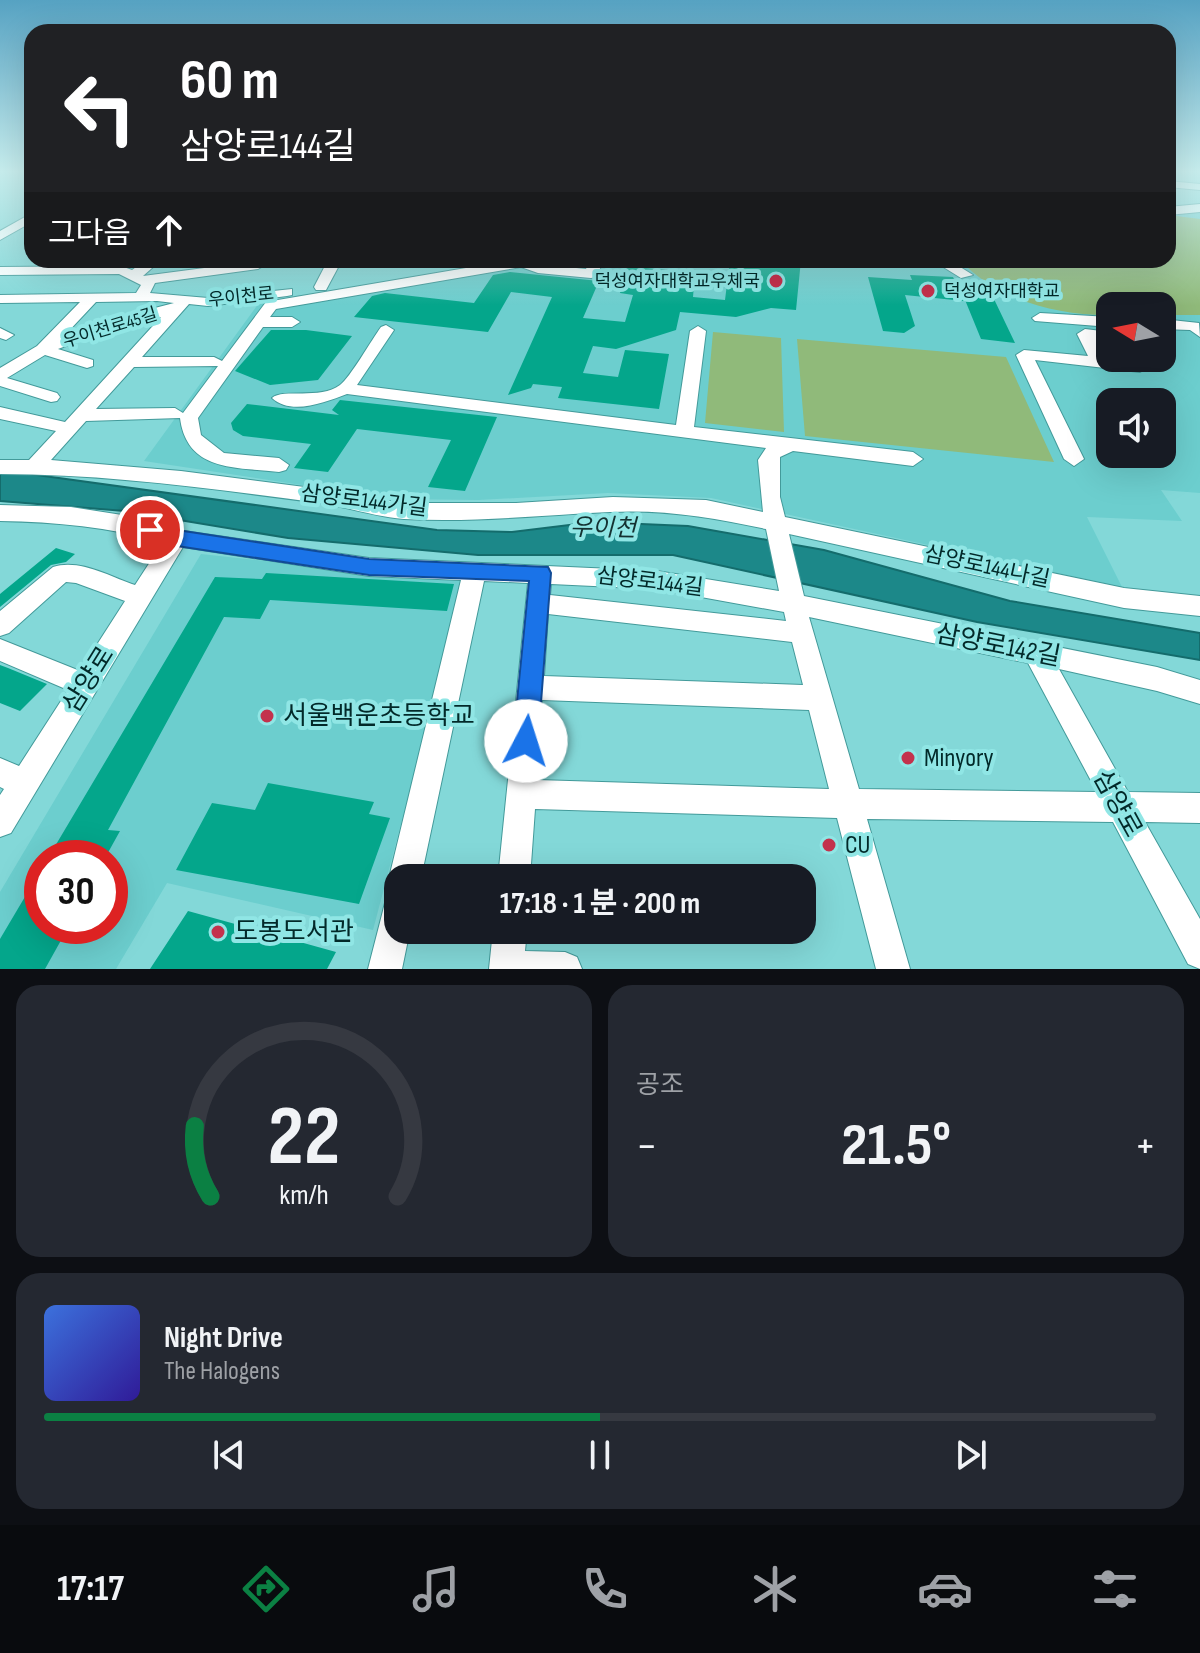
<!DOCTYPE html>
<html lang="ko">
<meta charset="utf-8">
<style>
:root{--surface:#171b24;--page:#242831;--text:#f1f3f6;--muted:#9ea1a6;--line:#363941;--accent:#0b8043}
body{margin:0;font-family:"Sofia Sans Condensed","Noto Sans KR",sans-serif;background:var(--page);color:var(--text);height:100vh;display:flex;flex-direction:column;font-size:30px;white-space:nowrap}
*{box-sizing:border-box;margin:0}
p{font-size:26px;color:var(--muted)}
.icon{flex:none;width:44px;height:44px;fill:none;stroke:currentColor;stroke-width:2;stroke-linecap:round;stroke-linejoin:round}
.map{position:relative;height:969px;overflow:hidden}
.details{display:flex;flex-direction:column;gap:16px;padding:16px;background:#0d0f14;flex:1}
.details>*{flex:none}
.banner{position:absolute;left:24px;top:24px;width:1152px;height:244px;border-radius:24px;box-shadow:0 8px 32px #0002;background:#202124;color:#fff;overflow:hidden}
.needle{width:52px;rotate:280deg}
.tools{position:absolute;left:1096px;top:292px;display:grid;gap:16px}
.tools a{display:grid;place-items:center;width:80px;height:80px;border-radius:16px;background:var(--surface);box-shadow:0 8px 32px #0002;font-size:40px}
.speed{position:absolute;left:24px;top:840px;display:flex;gap:16px;font-size:40px;font-weight:700;text-align:center}
.speed>*{display:grid;place-content:center;width:104px;height:104px;border-radius:50%;background:var(--surface);box-shadow:0 8px 32px #0002;line-height:1}
.speed .limit{border:12px solid #d22;background:#fff;color:#111}
.pin{position:absolute;display:grid;place-items:center;width:68px;height:68px;color:#fff;margin:-34px;border:4px solid #fff;border-radius:50%;box-shadow:0 2px 8px #0007}
.me{position:absolute;width:88px;margin:-44px;rotate:5deg;stroke-linejoin:round;filter:drop-shadow(0 0 6px #0008)}
.turn{display:flex;align-items:center;gap:28px;height:168px;padding:0 24px;font-size:36px}
.turn .icon{width:104px;height:104px;stroke-width:2.5}
.turn b{display:block;font-size:56px;line-height:68px}
.then{display:flex;align-items:center;height:76px;padding:0 24px;background:#0003;gap:16px;font-size:30px}
.big{font-size:60px;font-weight:700;line-height:1.1}
.details .card{flex:1;display:flex;flex-direction:column;justify-content:center;gap:12px;min-width:0;padding:0 28px;border-radius:24px;background:var(--page)}
.details .dial{align-items:center;gap:0}
.dial svg{height:208px;overflow:visible;fill:none;stroke:var(--line);stroke-width:7;stroke-linecap:round;text-anchor:middle}
.dial text{fill:var(--text);stroke:none}
.song{display:flex;align-items:center;gap:24px}
.cover{width:96px;height:96px;border-radius:12px;background:linear-gradient(135deg,hsl(220 70% 55%),hsl(250 70% 35%))}
.played{height:8px;border-radius:4px;background:linear-gradient(90deg,var(--accent) 50%,var(--line) 50%)}
.keys{display:flex;justify-content:space-around;direction:ltr}
.heat{display:flex;justify-content:space-between;align-items:center;font-size:44px;direction:ltr}
.details .tiles{flex:1;display:grid;gap:16px;grid-template-columns:1fr 1fr}
.card:last-child{grid-column:span 2}
.trip{position:absolute;left:384px;top:864px;width:432px;height:80px;border-radius:24px;background:var(--surface);box-shadow:0 8px 32px #0002;font-weight:700;line-height:80px;text-align:center}
.tab-bar{display:flex;height:128px;justify-content:space-around;align-items:center;background:#090b0e;color:var(--muted)}
.tab-bar .icon{width:56px;height:56px}
.tab-bar .active{color:var(--accent)}
.tab-bar b{font-size:36px;color:var(--text)}
.map>svg:first-child{display:block}
.built{fill:#6ccece;fill-rule:evenodd}
.green{fill:#90ba7a}
.water{fill:#1c8889;stroke:#146c6c;stroke-width:2}
.building{fill:#04a68b}
.lines{fill:none;stroke-linecap:round;stroke-linejoin:round}
.minor-casing{stroke:#439a9a;stroke-width:2}
.minor{fill:#fff;fill-rule:evenodd}
.route{fill:#1a73e8;stroke:#114b97;stroke-width:2}
.poi-dot{fill:#c3324d;stroke:#90e6e5;stroke-width:3}
.labels{text-anchor:middle;dominant-baseline:central;stroke-width:8;stroke-linejoin:round;paint-order:stroke}
.far-poi-label{font-size:18px;fill:#022929;stroke:#90e6e5;text-anchor:end}
.far-street-label{font-size:18px;fill:#022929;stroke:#90e6e5}
.street-label{font-size:22px;fill:#022929;stroke:#90e6e5}
.water-label{font-size:24px;font-style:italic;fill:#143232;stroke:#90e6e5}
.near-street-label{font-size:26px;fill:#022929;stroke:#90e6e5}
.near-poi-label{font-size:26px;fill:#022929;stroke:#90e6e5;text-anchor:start}
</style>
<div class="map">
<svg width="1200" height="969" viewBox="0 0 1200 969">
<rect width="100%" height="100%" fill="#83d8d8"/>
<path class="built" d="M1200 210V493L1161 490 1182 521 1087 517 1122 587 711 498 608 493 478 500 393 499 144 461 259 303 525 260H1168V213ZM1110 306H1162V358H1110ZM1110 402H1162V454H1110Z
M201 554 366 572 467 574 373 930 167 883 116 969H0V892ZM42 858H110V926H42Z"/>
<path class="green" d="M1168 215 1200 219V315H1162V306H1110V315C1058 316 997 300 960 260H1168Z
M713 332 781 338 784 432 705 423Z
M797 339 1006 357 1054 462 805 436Z"/>
<path class="water" d="M15 472 437 530 512 532 594 522 688 526 824 550 1010 601 1200 633V660L977 622 673 555H478L288 538 125 511 0 501V473Z"/>
<path class="building" d="M730 260H801L796 310 771 308 736 317 680 312 676 330 616 349 593 346 583 373 618 377 625 350 669 354 659 409 558 398 562 387 533 384 531 388 508 395 552 297 511 292 488 332 354 317 372 296 385 293 474 303 493 275 510 272 599 281 583 318 625 322 633 295 620 293 627 266 695 273 693 297 725 300Z
M910 275 953 277 964 301 905 295 915 326 904 333 883 331 868 277 912 280Z
M963 295 993 297 1015 343 981 339Z
M271 330H306L352 336 318 380 270 385 235 371Z
M340 400 497 417 465 491 428 487 451 440 357 429 328 472 294 468 311 444 243 436 233 430 231 423 247 404 339 415 332 410Z
M56 548 75 554 66 562 51 565 0 607V594Z
M266 573 454 584 447 611 270 600 260 619 224 617 108 830 120 831 105 858H48L215 577 262 579Z
M0 665 8 668 47 684 20 711 0 703Z
M268 783 374 802 369 814 390 818 359 904 176 870 212 803 255 810Z
M42 868V926H69L45 969H0V939Z
M188 911 336 952 327 969H150Z"/>
<g class="lines">
<g class="minor-casing">
<path id="minor" d="M1168 181 1200 184V190L1168 187Z
M1200 204V212L1168 215V207Z
M32 213V222L0 240V231Z
M146 260H161L143 276 258 261 265 265 258 269 155 283 150 293 208 298 292 289V295L287 296 208 306 189 304 142 357H214L222 361 266 302 513 260H544L537 264 586 269 590 260H604L596 277 591 278 538 273 521 267 276 309 270 317H292L300 322 292 327H263L198 418 201 435 224 453 279 458 289 465 286 470 279 472C236 467 187 472 180 418L86 421 51 460 181 471 328 490 402 503H516L613 497 706 500 763 512 758 460 766 448 347 394C326 402 291 416 272 398 283 388 320 400 340 385 350 378 372 339 381 327L386 325 394 330 357 385 676 425 690 331 698 326 706 331 694 427 913 452 923 459 913 466 793 451 780 457V497L785 517 1124 588 1200 596V616L1124 608 789 534 804 596 1157 667 1200 680V704L1157 691 1059 669 1128 792 1200 793V823L1145 822 1200 919V969L1188 964 1113 822 867 819 910 969H876L837 818 535 809 530 878H498L528 583 484 581 421 878H398V891L394 889 389 878 461 580 369 576 183 547 11 833 0 837V795L4 789 0 787V758L19 766 68 690 0 661V639L80 671 125 601 76 583 66 582 9 633 0 636V611L53 567C79 558 111 577 135 585L163 542C108 527 57 522 0 521V505L71 507 122 515 177 530 369 558 657 571 779 591 766 529C715 518 663 509 610 512 541 515 473 523 404 519 376 517 348 507 320 503 214 489 107 474 0 474V460H29L56 431 0 419V407L65 422 161 317 111 329 58 349 93 360V366L87 368 45 355 7 378 57 393 60 397 57 401 51 402 0 386V368L37 346 80 302 0 303V295L136 293 141 285 119 274 0 275V267L121 266 132 270ZM157 301 174 303 101 322 65 335 96 302ZM218 366 183 413 175 408 96 409 134 367ZM551 584 657 589 784 612 786 621 550 595ZM548 614 792 642 803 685 544 676ZM809 617 1028 663 1097 792 859 789ZM542 700 809 710 829 789 537 780Z
M328 260H342L326 290H316L314 287Z
M903 260H917L918 263 911 267Z
M932 260H949L973 275 961 278Z
M1040 313 1110 317V327L1035 321 1032 318Z
M1162 319 1199 323 1200 337 1190 330 1162 329Z
M0 328 14 335 6 340 0 338Z
M1085 329 1110 332V342L1096 340 1106 358 1140 362 1148 367 1140 372 1035 360 1084 459 1074 466 1064 459 1016 355 1024 350 1088 356 1077 334Z
M398 895V930H410L402 969H368L386 899Z
M493 930H527L525 951 565 952 577 957 582 969H489Z"/>
</g>
<use href="#minor" class="minor"/>
</g>
<linearGradient id="sky" x2="0" y2="1"><stop stop-color="#56a2c2"/><stop offset="0.56" stop-color="#c7eded"/><stop offset="1" stop-color="#c7eded" stop-opacity="0"/></linearGradient>
<rect width="1200" height="306" fill="url(#sky)"/>
<path class="route" d="M150 523 177 530 369 559 548 567 551 573 538 741 535 750 526 754 517 750 513 741 529 581 369 575 177 546 143 536 140 530 143 525Z"/>
<g class="poi-dot">
<circle cx="776" cy="281" r="8"/>
<circle cx="928" cy="291" r="8"/>
<circle cx="267" cy="716" r="8"/>
<circle cx="908" cy="758" r="8"/>
<circle cx="829" cy="845" r="8"/>
<circle cx="218" cy="932" r="8"/>
</g>
<g class="labels">
<g class="far-poi-label">
<text x="760" y="281">덕성여자대학교우체국</text>
<text x="944" y="291" text-anchor="start">덕성여자대학교</text>
</g>
<g class="far-street-label">
<text transform="translate(241 297) rotate(-6)">우이천로</text>
<text transform="translate(110 328) rotate(-17)">우이천로45길</text>
</g>
<g class="street-label">
<text transform="translate(364 501) rotate(7)">삼양로144가길</text>
<text transform="translate(987 567) rotate(12)">삼양로144나길</text>
<text transform="translate(650 582) rotate(7)">삼양로144길</text>
</g>
<g class="water-label">
<text transform="translate(603 528) rotate(1)">우이천</text>
</g>
<g class="near-street-label">
<text transform="translate(998 646) rotate(11)">삼양로142길</text>
<text transform="translate(89 680) rotate(-58)">삼양로</text>
<text transform="translate(1117 804) rotate(61)">삼양로</text>
</g>
<g class="near-poi-label">
<text x="283" y="716">서울백운초등학교</text>
<text x="924" y="758">Minyory</text>
<text x="845" y="845">CU</text>
<text x="234" y="932">도봉도서관</text>
</g>
</g>
</svg>
<div class="tools">
<a><svg class="needle" viewBox="-14 -14 28 28"><path d="M0-13l5 13h-10z" fill="#e53935"/><path d="M0 13l5-13h-10z" fill="#9ea1a6"/></svg></a>
<a><svg class="icon" aria-label="sound" viewBox="0 0 24 24"><path d="M4 9h4l5-4v14l-5-4H4zM17 9q2 3 0 6"/></svg></a>
</div>
<div class="speed"><div class="limit">30</div></div>
<div class="pin" style="left:150px;top:530px;background:#d93025"><svg class="icon" aria-label="arrive" viewBox="0 0 24 24"><path d="M6 21V4h12l-3 4 3 4H6"/></svg></div>
<svg class="me" style="left:526px;top:741px" viewBox="-20 -20 40 40"><circle r="19" fill="#fff"/><path d="M0-13L10 11 0 6-10 11z" fill="#1a73e8"/></svg>
<div class="trip">17:18 · 1 분 · 200 m</div>
<div class="banner">
<div class="turn"><svg class="icon" aria-label="left" viewBox="0 0 24 24"><path d="M17 20v-9H6M10 6l-5 5 5 5"/></svg><div><b>60 m</b>삼양로144길</div></div>
<div class="then">그다음<svg class="icon" aria-label="ahead" viewBox="0 0 24 24"><path d="M12 20V5M6 11l6-6 6 6"/></svg></div>
</div>
</div>
<section class="details">
<div class="tiles">
<div class="card dial"><svg viewBox="0 0 100 80">
<path d="M14 69A42 42 0 1 1 86 69"/>
<path d="M14 69A42 42 0 0 1 8 42" stroke="#0b8043"/>
<text x="50" y="56" font-size="32" font-weight="700">22</text>
<text x="50" y="72" font-size="11">km/h</text>
</svg></div>
<div class="card"><p>공조</p>
<div class="heat"><a>−</a><b class="big">21.5°</b><a>+</a></div>
</div>
<div class="card">
<div class="song"><i class="cover"></i><div><b>Night Drive</b><p>The Halogens</p></div></div>
<div class="played"></div>
<div class="keys"><svg class="icon" aria-label="previous" viewBox="0 0 24 24"><path d="M18 5L8 12l10 7zM5 5v14"/></svg><svg class="icon" aria-label="pause" viewBox="0 0 24 24"><path d="M8 5v14M16 5v14"/></svg><svg class="icon" aria-label="next" viewBox="0 0 24 24"><path d="M6 5l10 7-10 7zM19 5v14"/></svg></div>
</div>
</div>
</section>
<nav class="tab-bar">
<b>17:17</b>
<svg class="icon active" aria-label="directions" viewBox="0 0 24 24"><path d="M12 3l9 9-9 9-9-9zM9 14v-3h6M13 9l2 2-2 2"/></svg>
<svg class="icon" aria-label="music" viewBox="0 0 24 24"><path d="M9 18V5l10-2v13"/><circle cx="6" cy="18" r="3"/><circle cx="16" cy="16" r="3"/></svg>
<svg class="icon" aria-label="phone" viewBox="0 0 24 24"><path d="M5 4h4l2 5-3 2q2 4 5 5l2-3 5 2v4C11 20 4 13 5 4z"/></svg>
<svg class="icon" aria-label="climate" viewBox="0 0 24 24"><path d="M12 3v18M4 7l16 10M4 17L20 7"/></svg>
<svg class="icon" aria-label="car" viewBox="0 0 24 24"><path d="M5 17H2v-5l4-1 3-4h7l3 4 3 1v5h-3M9 17h6M6 11h13"/><circle cx="7" cy="17" r="2"/><circle cx="17" cy="17" r="2"/></svg>
<svg class="icon" aria-label="filters" viewBox="0 0 24 24"><path d="M4 7h16M4 17h16"/><circle cx="9" cy="7" r="2"/><circle cx="15" cy="17" r="2"/></svg>
</nav>
